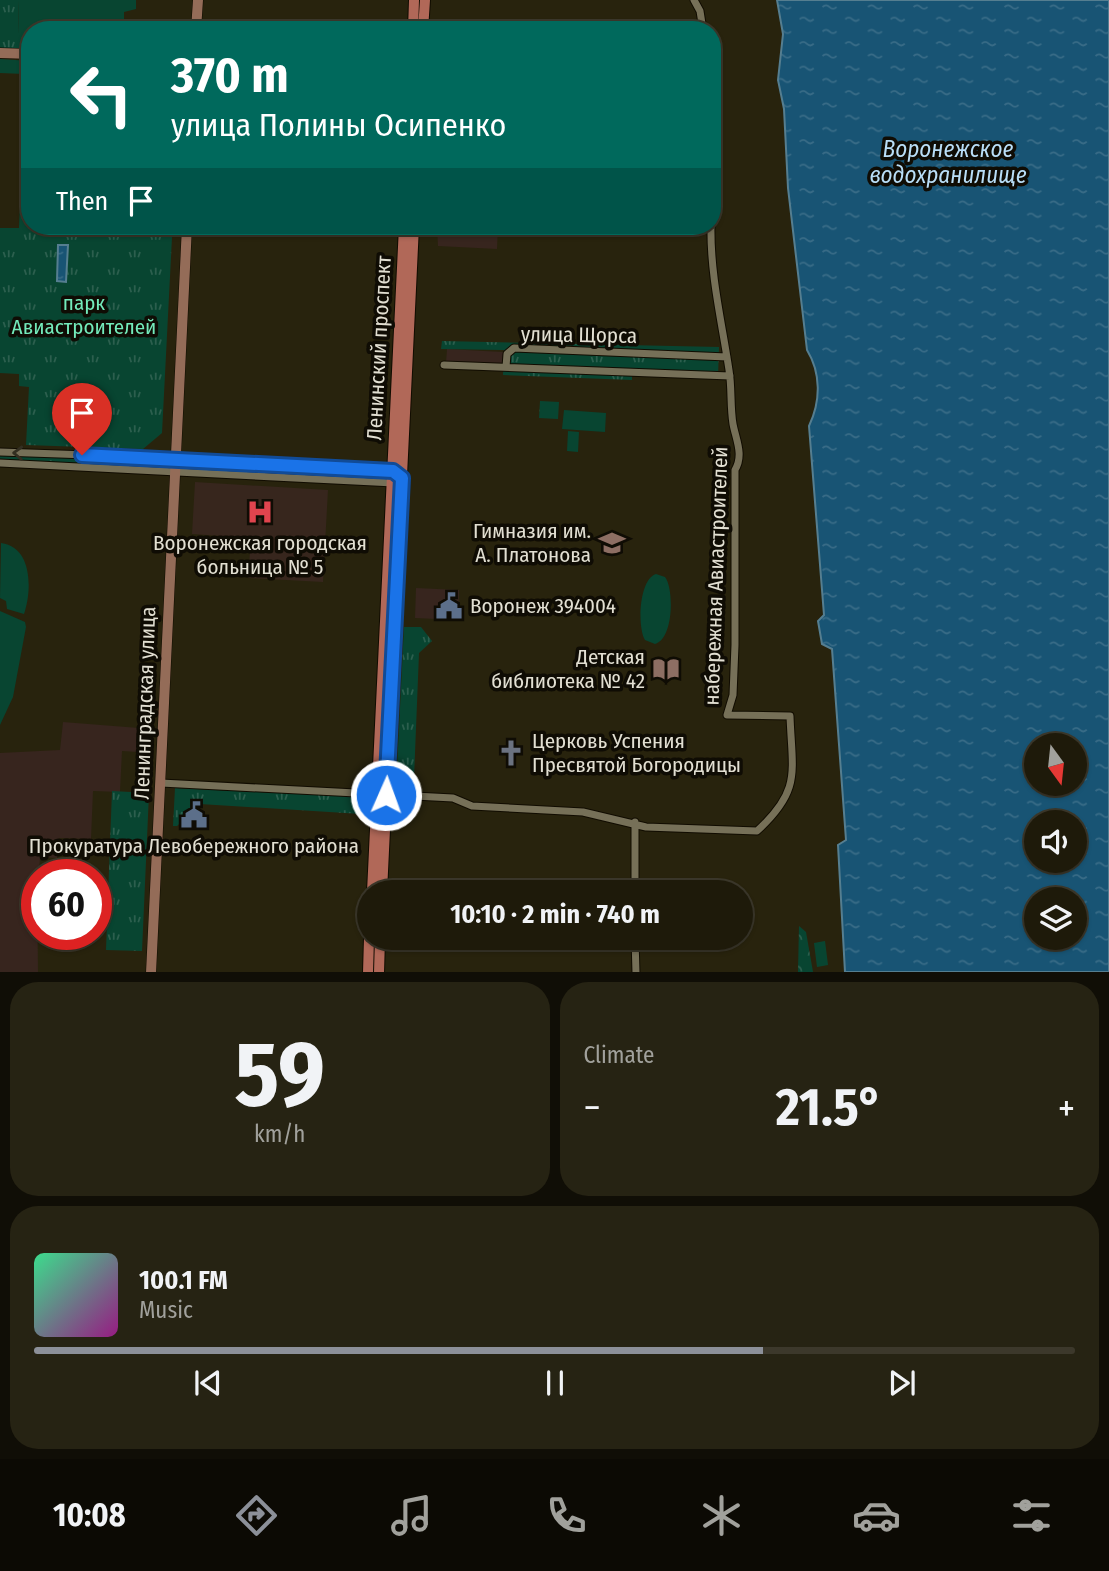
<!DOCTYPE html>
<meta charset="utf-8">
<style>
:root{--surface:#1e1a0a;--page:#262313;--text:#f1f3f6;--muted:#a1a19c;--line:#3c382b;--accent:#8c9099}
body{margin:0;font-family:"Fira Sans Condensed",sans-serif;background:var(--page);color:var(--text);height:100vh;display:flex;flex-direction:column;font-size:26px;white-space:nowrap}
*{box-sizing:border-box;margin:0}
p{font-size:23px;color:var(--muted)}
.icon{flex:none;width:38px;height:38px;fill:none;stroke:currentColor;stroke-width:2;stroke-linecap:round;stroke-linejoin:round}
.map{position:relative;height:972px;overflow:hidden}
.drawer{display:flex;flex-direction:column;gap:10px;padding:10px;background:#100e06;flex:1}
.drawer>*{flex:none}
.top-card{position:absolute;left:21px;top:21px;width:700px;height:214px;border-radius:28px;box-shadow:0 2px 5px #0004,0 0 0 2px var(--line);background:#00695c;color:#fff;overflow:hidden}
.needle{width:46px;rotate:165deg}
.fabs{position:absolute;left:1024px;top:733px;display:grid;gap:14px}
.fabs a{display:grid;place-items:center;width:63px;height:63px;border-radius:50%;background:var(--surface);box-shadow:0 2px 5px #0004,0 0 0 2px var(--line);font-size:35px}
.speed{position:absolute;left:21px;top:859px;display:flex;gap:14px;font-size:35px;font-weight:700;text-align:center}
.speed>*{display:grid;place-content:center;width:91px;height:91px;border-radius:50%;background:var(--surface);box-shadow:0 2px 5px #0004,0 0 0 2px var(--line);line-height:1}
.speed .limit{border:10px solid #d22;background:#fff;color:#111}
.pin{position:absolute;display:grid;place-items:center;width:60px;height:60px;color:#fff;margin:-72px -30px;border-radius:50% 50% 50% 0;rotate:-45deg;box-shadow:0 0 7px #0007}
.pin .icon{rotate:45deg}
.me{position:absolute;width:77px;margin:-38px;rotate:2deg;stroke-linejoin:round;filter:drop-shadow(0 0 5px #0008)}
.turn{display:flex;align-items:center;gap:24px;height:147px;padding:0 35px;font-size:32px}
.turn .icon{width:91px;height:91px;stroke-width:2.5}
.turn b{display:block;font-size:49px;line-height:60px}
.then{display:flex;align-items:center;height:66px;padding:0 35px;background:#0003;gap:14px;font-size:26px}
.big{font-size:52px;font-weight:700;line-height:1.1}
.drawer .widget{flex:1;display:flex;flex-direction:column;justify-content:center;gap:10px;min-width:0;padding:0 24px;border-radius:28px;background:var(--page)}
.drawer .dial{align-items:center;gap:0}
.dial b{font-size:91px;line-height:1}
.song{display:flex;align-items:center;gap:21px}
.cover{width:84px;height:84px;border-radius:10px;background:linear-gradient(135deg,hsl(150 70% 55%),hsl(310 70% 35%))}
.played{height:7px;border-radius:4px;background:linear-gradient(90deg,var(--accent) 70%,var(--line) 70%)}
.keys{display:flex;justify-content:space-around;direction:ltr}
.heat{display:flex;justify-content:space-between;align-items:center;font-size:38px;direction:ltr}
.drawer .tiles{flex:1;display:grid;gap:10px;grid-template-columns:1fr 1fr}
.widget:last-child{grid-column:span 2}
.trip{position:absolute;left:357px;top:880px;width:396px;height:70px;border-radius:35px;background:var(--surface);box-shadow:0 2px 5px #0004,0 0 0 2px var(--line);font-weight:700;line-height:70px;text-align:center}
.dock{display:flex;height:112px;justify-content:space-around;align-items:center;background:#0c0a04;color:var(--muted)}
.dock .icon{width:49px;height:49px}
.dock .active{color:var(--accent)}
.dock b{font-size:32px;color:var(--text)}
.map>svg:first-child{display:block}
.commercial{fill:#37251e}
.medical{fill:#37261d}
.grass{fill:#084531}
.forest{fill:url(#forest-crowns)}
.park{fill:url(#park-tufts)}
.water{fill:url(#water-ripples);stroke:#557e90;stroke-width:2;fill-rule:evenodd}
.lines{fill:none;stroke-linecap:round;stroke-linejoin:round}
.street-casing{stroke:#110c00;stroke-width:9}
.secondary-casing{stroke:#110c00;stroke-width:11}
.primary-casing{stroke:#110c00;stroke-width:12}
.street{stroke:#767058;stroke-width:7}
.secondary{stroke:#946c58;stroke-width:10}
.primary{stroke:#b16858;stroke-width:10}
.oneway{stroke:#332f21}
.route-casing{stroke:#114b97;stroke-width:18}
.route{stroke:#1a73e8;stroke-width:12}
.labels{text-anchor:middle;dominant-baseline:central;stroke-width:7;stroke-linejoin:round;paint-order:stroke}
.park-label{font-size:21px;fill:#73ebbb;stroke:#0f0c04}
.street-label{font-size:21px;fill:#e2dfd2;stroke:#0f0c04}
.poi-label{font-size:21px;fill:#e2dfd2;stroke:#0f0c04;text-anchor:end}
.water-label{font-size:23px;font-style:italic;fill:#b9def7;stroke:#0f0c04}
</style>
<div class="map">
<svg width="1109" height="973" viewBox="0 0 1109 973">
<defs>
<pattern id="forest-crowns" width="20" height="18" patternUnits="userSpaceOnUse" patternTransform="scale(1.75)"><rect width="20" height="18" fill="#084531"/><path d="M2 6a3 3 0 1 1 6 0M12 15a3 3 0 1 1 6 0" fill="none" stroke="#2c5f4e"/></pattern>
<pattern id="park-tufts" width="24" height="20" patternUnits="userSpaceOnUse" patternTransform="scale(1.75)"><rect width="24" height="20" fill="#084531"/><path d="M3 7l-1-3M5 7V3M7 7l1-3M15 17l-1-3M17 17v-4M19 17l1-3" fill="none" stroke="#2c5f4e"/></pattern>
<pattern id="water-ripples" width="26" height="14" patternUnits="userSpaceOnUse" patternTransform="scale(1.75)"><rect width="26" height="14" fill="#185474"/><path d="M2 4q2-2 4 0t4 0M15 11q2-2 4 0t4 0" fill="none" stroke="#396c87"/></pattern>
</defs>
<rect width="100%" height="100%" fill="#28230d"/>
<path class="commercial" d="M437 226H498L497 249 438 246Z
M447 349 503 352V364L446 363Z
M416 588 459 590 458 620 415 618Z
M63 722 139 728 138 752 122 751 120 792 93 791 91 839 59 838 57 858 40 857 39 875H37L38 972 0 973V753L60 750Z"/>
<path class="medical" d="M195 482 328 490 323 582 248 578 251 538 192 534Z"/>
<path class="grass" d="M19 0H136V9L124 12V19H130V30H30V34H18Z
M564 410 606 413 605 432 562 429Z
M568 431 579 432 578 452 567 451Z
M1 543C33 547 32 591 24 614L7 609 6 601 0 598Z
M656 574 665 577C674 588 674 639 655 644L645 640C637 627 639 579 656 574Z
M0 611 25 622 26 627 13 697 0 725Z"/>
<path class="forest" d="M799 926 806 932 813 972H798Z"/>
<path class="park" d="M0 0H19L18 33 30 34V51L0 49Z
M0 59 30 61V226H108V233L172 237 162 433 143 449 26 445 29 387 19 386V374L0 373V228H19L25 74 0 73Z
M442 341 719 347 718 377 632 374V380L503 375 504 350 441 349Z
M540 401 559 402 558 419 539 418Z
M0 455 151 462V468L0 461Z
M188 464 371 472 373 476 371 479 188 470Z
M404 627H421L432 641 419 653 414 778 421 792 396 790Z
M175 788 362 797 361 814 200 804 177 826H173Z
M112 791 149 793 142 951 106 950Z
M825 941 828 965 817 967 814 943Z"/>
<path class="water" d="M777 0H1109V972H845L838 845 846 840 832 649 822 644 818 621 824 615 809 426C821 401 821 373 807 350L788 188 784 109 778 80 783 34ZM1036 746H1074V784H1036ZM1036 822H1074V861H1036ZM1036 900H1074V938H1036Z
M58 245H68L66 282 57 281Z"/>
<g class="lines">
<g class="street-casing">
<path id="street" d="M694 0 700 11 703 30
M712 116V200
M444 365 730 376
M506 367 507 354 514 348 727 357
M0 452 177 458 394 472
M0 463 394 483
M161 783 453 798 472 806 583 812 646 827 757 831C802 790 792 772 790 716L727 715 733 695 735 645V470C744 455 736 440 733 424 730 406 732 388 729 370 722 323 710 274 711 226
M635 892V822
M635 938 636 973"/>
</g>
<g class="secondary-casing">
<path id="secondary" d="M196 30 198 0
M0 53 30 54
M151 973 187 226"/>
</g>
<g class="primary-casing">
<path id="primary" d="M413 30 414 0
M423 30 425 0
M372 892 404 226
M382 892 414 226
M368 973 369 938
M379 973 380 938"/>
</g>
<use href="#street" class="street"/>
<use href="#secondary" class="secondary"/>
<use href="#primary" class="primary"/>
</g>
<defs><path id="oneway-chevron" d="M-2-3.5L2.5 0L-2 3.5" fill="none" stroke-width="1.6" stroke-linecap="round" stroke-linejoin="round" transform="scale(1.75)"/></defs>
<use class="oneway" href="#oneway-chevron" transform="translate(18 453) rotate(-178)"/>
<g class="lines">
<g class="route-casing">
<path id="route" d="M82 455 393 471 402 478 386 795"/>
</g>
<use href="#route" class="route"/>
</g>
<defs>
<g id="hospital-bare" transform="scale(2.1)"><path d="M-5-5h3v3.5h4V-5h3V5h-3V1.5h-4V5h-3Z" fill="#e0444e" stroke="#0f0c04" stroke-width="2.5" paint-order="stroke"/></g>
<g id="school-bare" transform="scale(2.1)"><path d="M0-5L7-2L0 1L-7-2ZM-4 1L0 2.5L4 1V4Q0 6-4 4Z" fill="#8d6e63" stroke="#0f0c04" stroke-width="2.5" paint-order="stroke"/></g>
<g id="civic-bare" transform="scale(2.1)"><path d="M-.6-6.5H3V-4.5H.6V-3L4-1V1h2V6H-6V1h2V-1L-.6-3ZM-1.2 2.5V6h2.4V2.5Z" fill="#5c6f8a" stroke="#0f0c04" stroke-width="2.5" paint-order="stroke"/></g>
<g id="library-bare" transform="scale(2.1)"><path d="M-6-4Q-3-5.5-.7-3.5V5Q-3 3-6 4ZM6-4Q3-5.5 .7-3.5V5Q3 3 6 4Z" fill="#8d6e63" stroke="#0f0c04" stroke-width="2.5" paint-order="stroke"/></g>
<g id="church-bare" transform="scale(2.1)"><path d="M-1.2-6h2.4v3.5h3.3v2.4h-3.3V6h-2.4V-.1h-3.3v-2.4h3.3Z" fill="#6b7280" stroke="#0f0c04" stroke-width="2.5" paint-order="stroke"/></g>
</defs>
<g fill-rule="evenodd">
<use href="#hospital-bare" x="260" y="512"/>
<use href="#school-bare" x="612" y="543"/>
<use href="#civic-bare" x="449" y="606"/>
<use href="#library-bare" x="666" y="669"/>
<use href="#church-bare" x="511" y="753"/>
<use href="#civic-bare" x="194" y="815"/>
</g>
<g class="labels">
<g class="park-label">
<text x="84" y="303">парк<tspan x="84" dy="24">Авиастроителей</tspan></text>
</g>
<g class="street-label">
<text transform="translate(579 335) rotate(1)">улица Щорса</text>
<text transform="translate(379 348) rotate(-87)">Ленинский проспект</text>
<text transform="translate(716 576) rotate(-88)">набережная Авиастроителей</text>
<text transform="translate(145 703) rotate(-88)">Ленинградская улица</text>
</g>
<g class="poi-label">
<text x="591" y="531">Гимназия им.<tspan x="591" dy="24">А. Платонова</tspan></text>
<text x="260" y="543" text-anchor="middle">Воронежская городская<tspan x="260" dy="24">больница № 5</tspan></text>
<text x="470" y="606" text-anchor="start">Воронеж 394004</text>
<text x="645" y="657">Детская<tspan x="645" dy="24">библиотека № 42</tspan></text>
<text x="532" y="741" text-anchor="start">Церковь Успения<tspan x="532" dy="24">Пресвятой Богородицы</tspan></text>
<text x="194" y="846" text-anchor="middle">Прокуратура Левобережного района</text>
</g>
<g class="water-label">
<text x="948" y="149">Воронежское<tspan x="948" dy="26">водохранилище</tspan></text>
</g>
</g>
</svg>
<div class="fabs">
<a><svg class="needle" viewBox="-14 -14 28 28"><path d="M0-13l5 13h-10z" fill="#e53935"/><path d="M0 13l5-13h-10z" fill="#a1a19c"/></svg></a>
<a><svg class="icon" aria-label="sound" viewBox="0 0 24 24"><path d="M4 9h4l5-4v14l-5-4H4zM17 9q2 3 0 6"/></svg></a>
<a><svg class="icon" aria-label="layers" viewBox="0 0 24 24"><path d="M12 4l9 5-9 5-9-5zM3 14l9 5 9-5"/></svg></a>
</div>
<div class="speed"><div class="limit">60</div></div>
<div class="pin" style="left:82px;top:455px;background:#d93025"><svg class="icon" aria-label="arrive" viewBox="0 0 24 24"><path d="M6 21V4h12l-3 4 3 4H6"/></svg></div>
<svg class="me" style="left:386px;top:795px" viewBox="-20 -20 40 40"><circle r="17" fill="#1a73e8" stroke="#fff" stroke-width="3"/><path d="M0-11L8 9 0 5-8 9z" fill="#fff"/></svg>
<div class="trip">10:10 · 2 min · 740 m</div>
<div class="top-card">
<div class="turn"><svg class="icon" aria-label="left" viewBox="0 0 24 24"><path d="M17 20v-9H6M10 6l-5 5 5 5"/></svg><div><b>370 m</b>улица Полины Осипенко</div></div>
<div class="then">Then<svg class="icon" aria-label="arrive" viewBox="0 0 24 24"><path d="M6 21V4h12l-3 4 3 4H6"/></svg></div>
</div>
</div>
<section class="drawer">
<div class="tiles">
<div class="widget dial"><b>59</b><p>km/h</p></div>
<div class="widget"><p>Climate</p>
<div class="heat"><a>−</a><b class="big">21.5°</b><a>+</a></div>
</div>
<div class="widget">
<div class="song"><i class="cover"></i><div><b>100.1 FM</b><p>Music</p></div></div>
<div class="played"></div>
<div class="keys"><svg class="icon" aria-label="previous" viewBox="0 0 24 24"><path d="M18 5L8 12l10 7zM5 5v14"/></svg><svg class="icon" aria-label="pause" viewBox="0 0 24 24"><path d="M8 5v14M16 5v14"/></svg><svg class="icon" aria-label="next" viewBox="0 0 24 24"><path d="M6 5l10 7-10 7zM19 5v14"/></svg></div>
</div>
</div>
</section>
<nav class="dock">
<b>10:08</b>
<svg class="icon active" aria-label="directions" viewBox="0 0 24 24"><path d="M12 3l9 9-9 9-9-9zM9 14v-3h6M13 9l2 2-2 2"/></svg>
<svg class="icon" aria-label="music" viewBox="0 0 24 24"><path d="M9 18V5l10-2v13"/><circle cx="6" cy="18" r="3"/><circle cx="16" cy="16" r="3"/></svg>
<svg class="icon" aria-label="phone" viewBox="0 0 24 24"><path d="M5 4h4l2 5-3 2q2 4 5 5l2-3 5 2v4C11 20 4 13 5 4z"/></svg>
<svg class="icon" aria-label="climate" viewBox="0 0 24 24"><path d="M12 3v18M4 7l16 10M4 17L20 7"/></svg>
<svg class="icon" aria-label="car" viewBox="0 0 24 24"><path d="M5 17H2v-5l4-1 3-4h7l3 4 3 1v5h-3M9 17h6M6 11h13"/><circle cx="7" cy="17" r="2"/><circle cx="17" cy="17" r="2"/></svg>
<svg class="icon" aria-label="filters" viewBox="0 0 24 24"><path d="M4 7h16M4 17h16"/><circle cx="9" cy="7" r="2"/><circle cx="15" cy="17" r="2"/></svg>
</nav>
